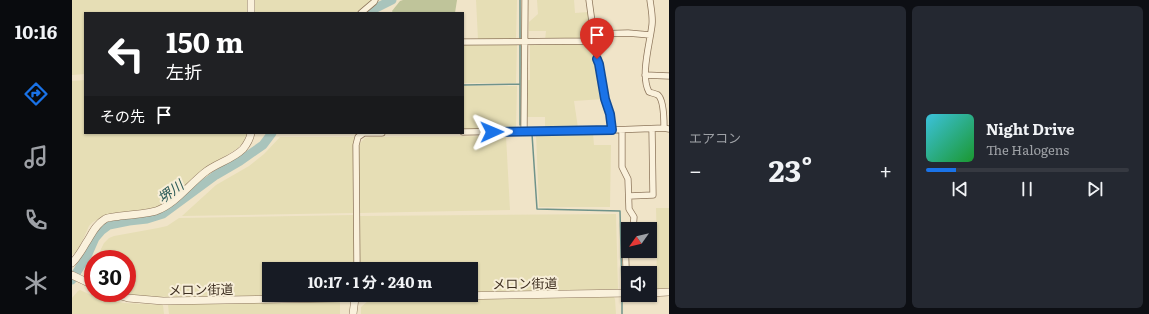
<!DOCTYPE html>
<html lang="ja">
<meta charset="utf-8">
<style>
:root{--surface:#171b24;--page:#242831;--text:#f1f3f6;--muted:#9ea1a6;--line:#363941;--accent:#1a73e8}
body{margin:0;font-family:Literata,"Noto Sans JP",serif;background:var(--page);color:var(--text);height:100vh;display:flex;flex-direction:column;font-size:15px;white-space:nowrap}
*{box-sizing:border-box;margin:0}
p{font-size:13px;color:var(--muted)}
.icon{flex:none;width:22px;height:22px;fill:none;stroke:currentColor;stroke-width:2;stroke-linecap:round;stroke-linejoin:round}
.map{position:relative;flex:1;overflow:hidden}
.sheet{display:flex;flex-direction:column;gap:6px;padding:6px;background:#0d0f14;width:480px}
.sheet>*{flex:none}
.top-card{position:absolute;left:12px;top:12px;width:380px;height:122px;border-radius:0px;box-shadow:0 1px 3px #0004;background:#202124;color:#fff;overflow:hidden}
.needle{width:26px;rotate:236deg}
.controls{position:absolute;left:549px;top:222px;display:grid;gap:8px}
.controls a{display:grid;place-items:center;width:36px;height:36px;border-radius:0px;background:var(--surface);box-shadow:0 1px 3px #0004;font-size:20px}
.speed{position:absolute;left:12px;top:250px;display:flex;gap:8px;font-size:20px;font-weight:700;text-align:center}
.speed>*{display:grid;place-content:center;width:52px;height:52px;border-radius:50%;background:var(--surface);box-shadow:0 1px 3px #0004;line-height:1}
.speed .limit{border:6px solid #d22;background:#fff;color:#111}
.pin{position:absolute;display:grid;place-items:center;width:34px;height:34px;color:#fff;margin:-41px -17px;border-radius:50% 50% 50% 0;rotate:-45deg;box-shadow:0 0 4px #0007}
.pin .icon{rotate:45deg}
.me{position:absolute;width:44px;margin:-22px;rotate:89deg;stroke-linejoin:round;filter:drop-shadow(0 0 3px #0008)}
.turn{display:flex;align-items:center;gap:14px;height:84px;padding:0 16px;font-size:18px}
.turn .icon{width:52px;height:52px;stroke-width:2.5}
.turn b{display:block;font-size:28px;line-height:34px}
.then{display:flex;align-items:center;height:38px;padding:0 16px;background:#0003;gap:8px;font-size:15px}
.big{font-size:30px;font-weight:700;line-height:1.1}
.sheet .card{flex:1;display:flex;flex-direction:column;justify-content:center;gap:6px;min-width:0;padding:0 14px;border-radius:6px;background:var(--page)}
.song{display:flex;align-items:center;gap:12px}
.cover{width:48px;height:48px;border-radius:6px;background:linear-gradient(135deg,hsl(190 70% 55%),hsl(130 70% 35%))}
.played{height:4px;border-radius:2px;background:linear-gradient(90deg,var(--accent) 15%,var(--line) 15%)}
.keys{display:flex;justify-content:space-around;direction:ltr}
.heat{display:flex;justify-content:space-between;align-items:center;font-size:22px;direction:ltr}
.sheet .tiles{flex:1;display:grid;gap:6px;grid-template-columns:repeat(2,1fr)}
.trip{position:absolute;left:190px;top:262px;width:216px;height:40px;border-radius:0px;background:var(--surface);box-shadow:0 1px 3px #0004;font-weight:700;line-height:40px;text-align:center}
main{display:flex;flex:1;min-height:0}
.dock{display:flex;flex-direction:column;width:72px;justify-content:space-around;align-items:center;background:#090b0e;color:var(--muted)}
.dock .icon{width:28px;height:28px}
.dock .selected{color:var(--accent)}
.dock b{font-size:18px;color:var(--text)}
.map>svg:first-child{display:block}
.farmland{fill:#e6deb5}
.cemetery{fill:#bfc49a}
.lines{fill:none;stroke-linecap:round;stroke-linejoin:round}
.stream{stroke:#6f938a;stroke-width:1.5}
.river{stroke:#a9c4bc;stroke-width:9}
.minor-casing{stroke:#8d765c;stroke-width:7}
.tertiary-casing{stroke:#8d765c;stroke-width:8}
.minor{stroke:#faf1dc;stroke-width:5.5}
.tertiary{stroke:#faf1dc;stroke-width:7}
.route-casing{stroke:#114b97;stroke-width:10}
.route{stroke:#1a73e8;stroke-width:7}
.labels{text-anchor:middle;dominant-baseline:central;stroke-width:4;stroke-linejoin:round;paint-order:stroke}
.street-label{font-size:13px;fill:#3d2e20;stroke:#f7eed8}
.water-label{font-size:14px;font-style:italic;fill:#2f5d5a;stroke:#f7eed8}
</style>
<main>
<nav class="dock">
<b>10:16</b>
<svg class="icon selected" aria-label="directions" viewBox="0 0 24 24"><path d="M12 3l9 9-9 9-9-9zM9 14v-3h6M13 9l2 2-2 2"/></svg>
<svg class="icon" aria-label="music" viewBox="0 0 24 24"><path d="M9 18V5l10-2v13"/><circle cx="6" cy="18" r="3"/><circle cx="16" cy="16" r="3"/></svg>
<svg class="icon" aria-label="phone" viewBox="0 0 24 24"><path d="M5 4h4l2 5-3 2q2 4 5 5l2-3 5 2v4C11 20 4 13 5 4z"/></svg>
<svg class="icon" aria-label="climate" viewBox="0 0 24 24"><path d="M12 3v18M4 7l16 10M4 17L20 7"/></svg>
</nav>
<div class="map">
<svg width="597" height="314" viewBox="0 0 597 314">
<rect width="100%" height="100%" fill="#f0e4c8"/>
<path class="farmland" d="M0 0H176V13H13V74L0 75Z
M183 0H300L284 13H183Z
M404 0H445L444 40H406Z
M465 0H502L503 13 517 12 519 39 473 40 474 31H457V22L466 14Z
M519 43 520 44 531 99 502 101 506 128H473V117H455L456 80H458V44Z
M391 44H445L444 83H391Z
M13 80V133H175L172 141 166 148 127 173 108 191 87 206 70 212 43 213 32 216 21 222 17 226 6 251 0 255V81Z
M391 86H445L444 127 442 130 391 131Z
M521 133 522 145H539L538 207H467L464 134Z
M434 136 438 210 287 213V147L288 143 293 138 298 137Z
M208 137H282V213L110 216 144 185 177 166 192 154Z
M584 208H597V289H584L585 248Z
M544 214 546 289 399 292V269H287V217L288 216Z
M282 215V269H197V295H246L72 297 48 293H55V259H24L32 243 37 238 42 236 86 228 95 226 107 218Z
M8 290 26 298 52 303 91 305 92 314H0V298L6 291Z
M542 297 543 299 544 314H289V307L296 301Z
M268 301V314H97L96 305 101 304Z"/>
<path class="cemetery" d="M331 0H385L383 13H321L320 11 328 1Z"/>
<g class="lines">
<path class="stream" d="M448 40V0
M391 85 448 84V44
M448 125V84
M458 133 460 134 465 209 548 211 550 288
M550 298V314"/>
<path class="river" d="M297 13 302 9 320 0
M0 280 16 254 23 238 29 231 37 225 57 221 75 219 91 214 144 175 168 161 191 145 200 133"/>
<g class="minor-casing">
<path id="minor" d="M517 0 525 59 527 64 533 99 538 114 540 130
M578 0C579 8 581 17 580 25 578 43 568 76 577 92 580 93 584 94 586 95 592 100 592 121 592 128
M289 13 302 2 303 0
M522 34 556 33 578 35
M391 42 522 41
M573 75 597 76
M550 130V167L556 179 557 209 562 217 561 229
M452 131 453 0
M391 132 540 130 592 128 597 129
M557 196 581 195 580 129
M285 269 284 145 286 137 292 133H310
M555 293 553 240 556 236"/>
</g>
<g class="tertiary-casing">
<path id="tertiary" d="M179 0V13
M0 263C6 257 10 250 14 243 20 234 23 225 33 219 37 217 43 217 48 216 60 215 72 214 84 211 103 204 116 186 132 173 144 163 160 160 171 149 175 144 178 139 179 133
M0 275 21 285
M39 293 56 298 91 301 556 293
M578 293 597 292
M281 314 283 298"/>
</g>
<use href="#minor" class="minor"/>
<use href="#tertiary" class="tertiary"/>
</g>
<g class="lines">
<g class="route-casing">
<path id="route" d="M420 132 540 130 538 114 533 99 527 64 525 59"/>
</g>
<use href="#route" class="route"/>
</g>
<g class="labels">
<g class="street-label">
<text transform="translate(453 283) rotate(-1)">メロン街道</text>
<text transform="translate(129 289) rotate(-1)">メロン街道</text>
</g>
<g class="water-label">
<text transform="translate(98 191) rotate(-36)">堺川</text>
</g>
</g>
</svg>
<div class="controls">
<a><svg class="needle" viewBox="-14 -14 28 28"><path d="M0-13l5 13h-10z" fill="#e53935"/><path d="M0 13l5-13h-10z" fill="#9ea1a6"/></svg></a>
<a><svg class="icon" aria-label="sound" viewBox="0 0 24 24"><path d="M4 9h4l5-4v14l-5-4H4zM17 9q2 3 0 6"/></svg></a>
</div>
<div class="speed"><div class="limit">30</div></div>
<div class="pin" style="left:525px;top:59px;background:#d93025"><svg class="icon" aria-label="arrive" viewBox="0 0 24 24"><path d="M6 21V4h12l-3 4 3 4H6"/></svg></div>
<svg class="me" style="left:420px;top:132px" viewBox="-20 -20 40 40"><path d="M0-17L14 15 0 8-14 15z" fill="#1a73e8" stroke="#fff" stroke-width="4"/></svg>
<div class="trip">10:17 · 1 分 · 240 m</div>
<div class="top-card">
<div class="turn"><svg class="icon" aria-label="left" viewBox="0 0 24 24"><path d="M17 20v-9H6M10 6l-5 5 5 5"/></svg><div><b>150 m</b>左折</div></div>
<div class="then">その先<svg class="icon" aria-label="arrive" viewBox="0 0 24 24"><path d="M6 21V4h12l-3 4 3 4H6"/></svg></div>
</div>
</div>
<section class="sheet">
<div class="tiles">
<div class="card"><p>エアコン</p>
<div class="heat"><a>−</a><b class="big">23°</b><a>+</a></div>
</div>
<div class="card">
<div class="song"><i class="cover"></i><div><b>Night Drive</b><p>The Halogens</p></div></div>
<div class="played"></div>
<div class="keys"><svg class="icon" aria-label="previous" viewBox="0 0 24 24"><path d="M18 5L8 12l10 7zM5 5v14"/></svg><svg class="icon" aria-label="pause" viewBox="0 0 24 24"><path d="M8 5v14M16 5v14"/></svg><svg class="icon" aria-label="next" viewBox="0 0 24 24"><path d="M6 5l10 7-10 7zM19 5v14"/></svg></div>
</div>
</div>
</section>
</main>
